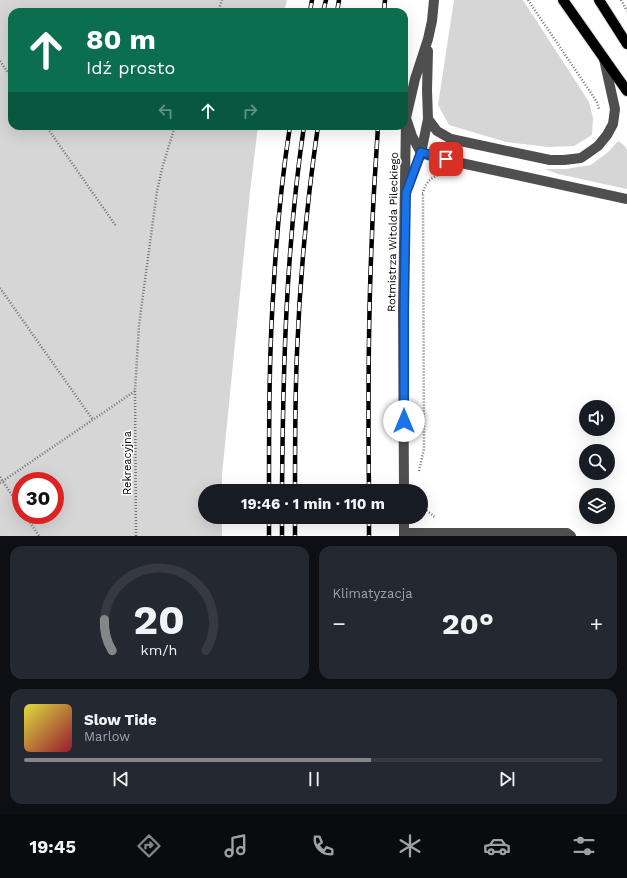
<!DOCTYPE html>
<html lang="pl">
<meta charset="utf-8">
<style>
:root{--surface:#171b24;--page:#242831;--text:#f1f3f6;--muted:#9ea1a6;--line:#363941;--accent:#858687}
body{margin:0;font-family:"Work Sans",sans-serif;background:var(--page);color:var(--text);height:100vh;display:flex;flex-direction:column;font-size:15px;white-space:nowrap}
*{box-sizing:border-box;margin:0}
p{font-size:13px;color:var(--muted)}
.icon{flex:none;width:22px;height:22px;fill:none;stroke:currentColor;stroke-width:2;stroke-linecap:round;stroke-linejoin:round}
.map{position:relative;height:536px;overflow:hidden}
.side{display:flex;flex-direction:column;gap:10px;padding:10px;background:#0d0f14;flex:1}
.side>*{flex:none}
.hud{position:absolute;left:8px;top:8px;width:400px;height:122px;border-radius:12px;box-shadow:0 4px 16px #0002;background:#0b6e4f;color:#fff;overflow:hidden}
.controls{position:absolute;left:579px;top:400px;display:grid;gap:8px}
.controls a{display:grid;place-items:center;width:36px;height:36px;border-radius:50%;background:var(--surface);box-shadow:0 4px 16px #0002;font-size:20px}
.speed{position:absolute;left:12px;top:472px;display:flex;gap:8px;font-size:20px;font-weight:700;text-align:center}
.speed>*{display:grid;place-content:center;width:52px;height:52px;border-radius:50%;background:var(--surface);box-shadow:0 4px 16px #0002;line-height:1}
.speed .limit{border:6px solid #d22;background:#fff;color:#111}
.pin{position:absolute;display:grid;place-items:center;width:34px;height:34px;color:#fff;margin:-17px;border-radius:8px;box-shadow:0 2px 6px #0006}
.me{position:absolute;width:44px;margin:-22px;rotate:0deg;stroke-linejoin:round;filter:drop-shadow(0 0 3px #0008)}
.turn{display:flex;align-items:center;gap:14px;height:84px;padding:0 12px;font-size:18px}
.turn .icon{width:52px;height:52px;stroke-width:2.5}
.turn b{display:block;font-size:28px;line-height:34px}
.lanes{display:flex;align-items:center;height:38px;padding:0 12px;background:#0003;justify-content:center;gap:20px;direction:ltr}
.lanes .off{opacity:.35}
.big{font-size:30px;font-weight:700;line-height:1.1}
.side .widget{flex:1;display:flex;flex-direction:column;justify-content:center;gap:6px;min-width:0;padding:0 14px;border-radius:12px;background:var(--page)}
.side .dial{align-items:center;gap:0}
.dial svg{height:104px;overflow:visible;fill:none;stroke:var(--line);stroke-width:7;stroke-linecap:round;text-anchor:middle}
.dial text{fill:var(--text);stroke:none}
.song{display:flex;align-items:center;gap:12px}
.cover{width:48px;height:48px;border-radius:6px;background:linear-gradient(135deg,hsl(60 70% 55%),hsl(350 70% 35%))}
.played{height:4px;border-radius:2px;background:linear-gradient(90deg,var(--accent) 60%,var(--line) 60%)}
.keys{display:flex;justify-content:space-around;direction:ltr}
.heat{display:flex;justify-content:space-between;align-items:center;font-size:22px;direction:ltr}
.side .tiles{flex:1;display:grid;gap:10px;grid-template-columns:1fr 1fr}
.widget:last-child{grid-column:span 2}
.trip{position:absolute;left:198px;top:484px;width:230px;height:40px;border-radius:20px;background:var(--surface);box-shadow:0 4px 16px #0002;font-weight:700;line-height:40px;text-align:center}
.dock{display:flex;height:64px;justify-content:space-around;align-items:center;background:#090b0e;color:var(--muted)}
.dock .icon{width:28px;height:28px}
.dock .on{color:var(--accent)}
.dock b{font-size:18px;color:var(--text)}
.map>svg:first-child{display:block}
.green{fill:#d6d6d6;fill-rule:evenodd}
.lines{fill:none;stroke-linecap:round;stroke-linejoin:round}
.major-casing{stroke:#dbdbdb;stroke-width:12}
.path{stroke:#717171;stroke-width:2.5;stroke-dasharray:1 2;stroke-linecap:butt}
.minor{stroke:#4f4f4f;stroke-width:10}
.major{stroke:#000;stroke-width:10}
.rail-casing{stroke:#000;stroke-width:4.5}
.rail{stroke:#fff;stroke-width:3;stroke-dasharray:9;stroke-linecap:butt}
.route-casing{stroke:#114b97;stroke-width:10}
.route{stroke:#1a73e8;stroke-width:7}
.labels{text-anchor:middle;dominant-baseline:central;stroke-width:3;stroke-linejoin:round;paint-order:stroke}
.street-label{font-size:11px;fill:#000;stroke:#fff}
</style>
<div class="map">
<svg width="627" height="536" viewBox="0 0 627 536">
<rect width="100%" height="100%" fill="#fff"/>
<path class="green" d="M0 0H287L284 12H12V126H258L250 192 222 475V491H205V517H222V536H0ZM21 481H55V515H21Z
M454 0H523L589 102 593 118 592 135 574 146 548 147 506 142 449 125 438 105Z
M618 141 624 145 627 150V189L558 174 545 169H566L591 165 608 152Z"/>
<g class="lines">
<g class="major-casing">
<path id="major" d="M563 0 627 91
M599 0 627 44"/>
</g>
<path class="path" d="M528 0 591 93 597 102 599 109
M621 0 627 11
M218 12 222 0
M0 61 12 78
M46 126 116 226
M422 193H423C425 183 431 177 441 174
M0 288 93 420
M135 391 136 536
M419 471 424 449 423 193
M0 477 21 509
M0 483 135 391 139 325 157 191 163 165 175 126
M421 500 426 510 436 518
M25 515 39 536"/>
<path class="minor" d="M434 0 432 21 428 39 415 79 406 118 412 136 421 153 438 158 627 199
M428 51 427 90 428 119 437 131 451 139 550 160H564L581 158 598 146 607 135 613 124 615 109 604 59
M408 187 421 153 428 119
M404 491 403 311 406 118
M404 517V536
M404 533H567L571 536"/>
<use href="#major" class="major"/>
<g class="rail-casing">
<path id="rail" d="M310 12 312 0
M323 12 326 0
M337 12 339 0
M384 12 385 0
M269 491C269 421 269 351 274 281 277 229 282 177 290 126
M282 491C283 369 286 247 304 126
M295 491C295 445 295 398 297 352 300 276 307 201 318 126
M369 491C368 406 368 321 372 235 373 199 376 162 378 126
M269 517V536
M282 517V536
M295 517V536
M369 517V536"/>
</g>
<use href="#rail" class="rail"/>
</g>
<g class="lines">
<g class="route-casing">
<path id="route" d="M404 421V311L406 193 421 152 446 159"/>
</g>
<use href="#route" class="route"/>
</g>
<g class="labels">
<g class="street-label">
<text transform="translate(393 232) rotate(-89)">Rotmistrza Witolda Pileckiego</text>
<text transform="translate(127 463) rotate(-90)">Rekreacyjna</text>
</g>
</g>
</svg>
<div class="controls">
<a><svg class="icon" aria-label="sound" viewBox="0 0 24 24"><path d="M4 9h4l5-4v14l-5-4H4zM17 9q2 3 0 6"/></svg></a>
<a><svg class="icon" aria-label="search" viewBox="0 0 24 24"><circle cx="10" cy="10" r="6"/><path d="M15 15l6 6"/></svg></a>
<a><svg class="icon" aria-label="layers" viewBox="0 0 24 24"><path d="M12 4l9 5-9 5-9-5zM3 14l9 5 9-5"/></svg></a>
</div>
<div class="speed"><div class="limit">30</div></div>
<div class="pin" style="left:446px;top:159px;background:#d93025"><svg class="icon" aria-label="arrive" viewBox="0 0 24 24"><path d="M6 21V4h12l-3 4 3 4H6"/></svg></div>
<svg class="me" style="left:404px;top:421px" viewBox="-20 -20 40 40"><circle r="19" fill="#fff"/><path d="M0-13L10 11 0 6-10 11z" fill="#1a73e8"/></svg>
<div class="trip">19:46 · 1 min · 110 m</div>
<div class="hud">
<div class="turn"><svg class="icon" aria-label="ahead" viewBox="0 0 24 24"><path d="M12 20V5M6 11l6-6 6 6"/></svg><div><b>80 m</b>Idź prosto</div></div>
<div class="lanes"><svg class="icon off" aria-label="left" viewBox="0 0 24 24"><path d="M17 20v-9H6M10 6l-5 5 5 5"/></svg><svg class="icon" aria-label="ahead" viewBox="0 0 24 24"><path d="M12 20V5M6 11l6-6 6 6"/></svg><svg class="icon off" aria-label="right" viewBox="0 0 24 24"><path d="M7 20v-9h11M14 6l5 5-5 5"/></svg></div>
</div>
</div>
<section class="side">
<div class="tiles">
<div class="widget dial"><svg viewBox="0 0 100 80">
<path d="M14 69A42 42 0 1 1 86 69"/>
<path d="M14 69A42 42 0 0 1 8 45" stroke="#858687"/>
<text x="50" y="56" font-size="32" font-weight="700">20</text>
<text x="50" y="72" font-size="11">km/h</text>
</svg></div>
<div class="widget"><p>Klimatyzacja</p>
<div class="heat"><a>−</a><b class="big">20°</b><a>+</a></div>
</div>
<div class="widget">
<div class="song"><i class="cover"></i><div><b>Slow Tide</b><p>Marlow</p></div></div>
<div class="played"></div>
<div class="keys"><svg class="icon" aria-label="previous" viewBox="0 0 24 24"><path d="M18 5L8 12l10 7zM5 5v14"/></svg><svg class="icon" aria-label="pause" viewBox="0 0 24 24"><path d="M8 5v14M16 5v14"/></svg><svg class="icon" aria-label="next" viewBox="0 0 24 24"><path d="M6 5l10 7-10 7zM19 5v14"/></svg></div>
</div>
</div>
</section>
<nav class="dock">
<b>19:45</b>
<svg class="icon on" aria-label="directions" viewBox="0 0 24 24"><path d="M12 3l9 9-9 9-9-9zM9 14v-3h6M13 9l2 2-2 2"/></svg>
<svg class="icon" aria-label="music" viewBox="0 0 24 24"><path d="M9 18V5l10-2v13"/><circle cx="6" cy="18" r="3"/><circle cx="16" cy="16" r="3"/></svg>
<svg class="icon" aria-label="phone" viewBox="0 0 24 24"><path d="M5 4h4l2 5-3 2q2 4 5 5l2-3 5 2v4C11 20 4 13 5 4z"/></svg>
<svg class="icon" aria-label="climate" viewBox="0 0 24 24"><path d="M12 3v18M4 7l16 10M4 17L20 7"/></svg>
<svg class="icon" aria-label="car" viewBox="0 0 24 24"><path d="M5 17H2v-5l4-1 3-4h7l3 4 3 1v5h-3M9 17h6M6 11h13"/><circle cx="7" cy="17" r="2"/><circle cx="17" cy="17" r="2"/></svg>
<svg class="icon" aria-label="filters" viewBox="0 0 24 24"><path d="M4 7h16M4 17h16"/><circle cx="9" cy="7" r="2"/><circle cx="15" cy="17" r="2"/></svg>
</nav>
